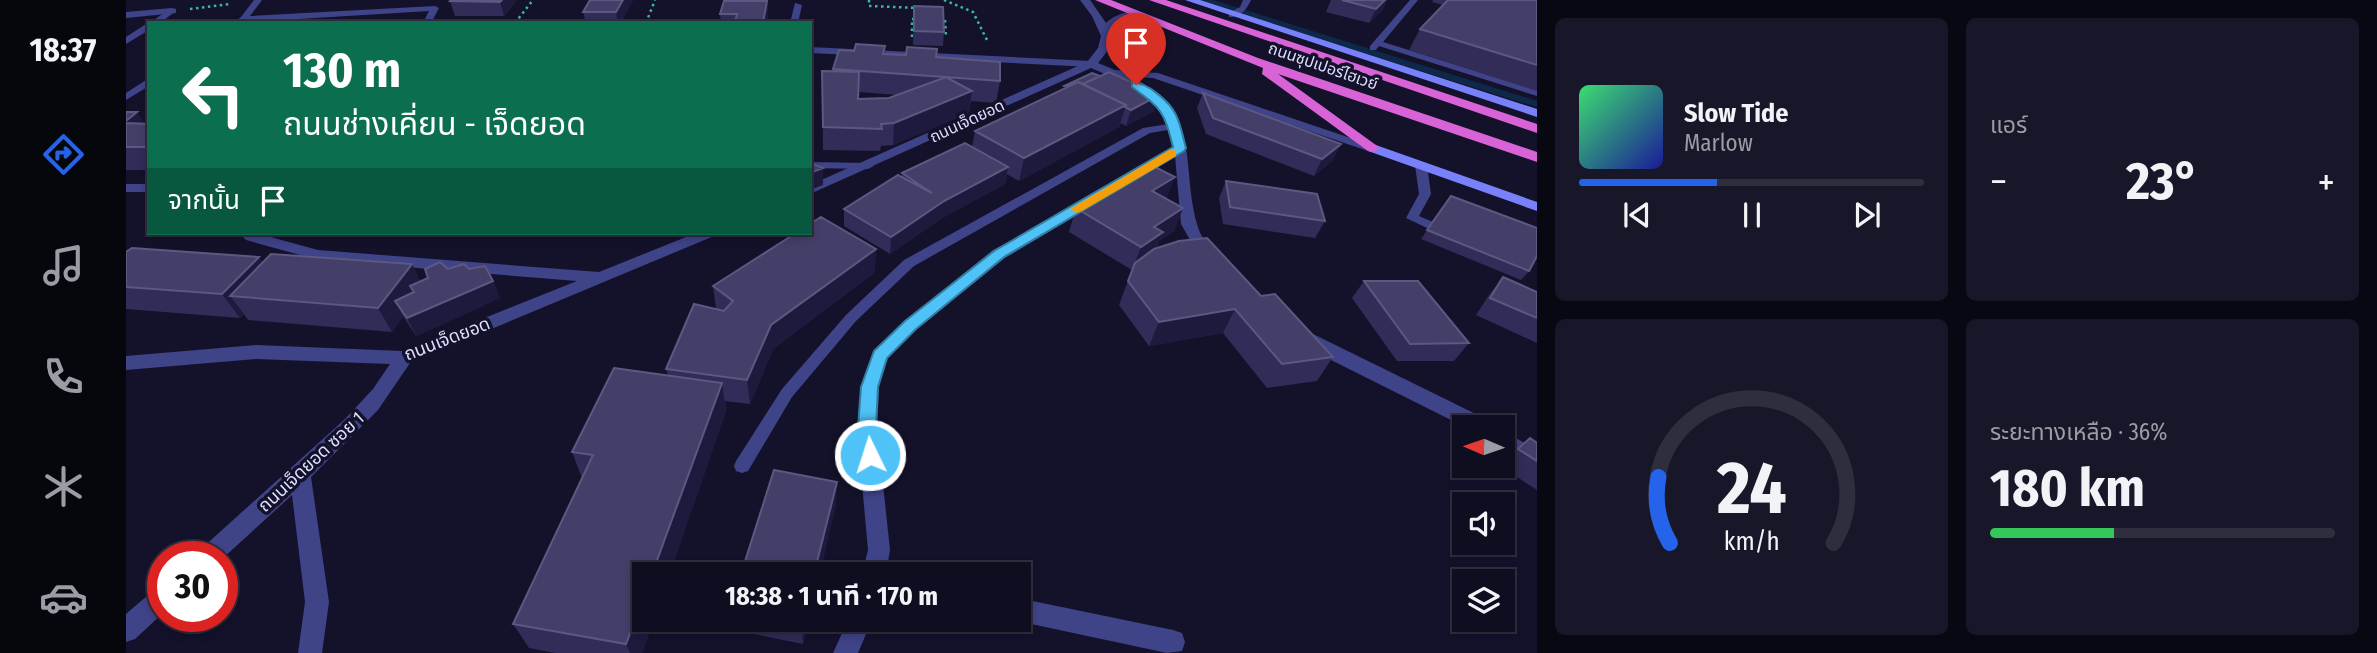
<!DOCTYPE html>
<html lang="th">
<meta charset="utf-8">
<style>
:root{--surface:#0f0e20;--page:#181729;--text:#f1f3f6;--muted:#9b9ca5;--line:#2f2e3e;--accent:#2563eb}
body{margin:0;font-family:"Fira Sans Condensed","Noto Sans Thai",sans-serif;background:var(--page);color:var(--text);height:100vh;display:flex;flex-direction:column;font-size:26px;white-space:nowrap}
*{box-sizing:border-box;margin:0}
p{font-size:23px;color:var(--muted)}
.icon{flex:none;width:38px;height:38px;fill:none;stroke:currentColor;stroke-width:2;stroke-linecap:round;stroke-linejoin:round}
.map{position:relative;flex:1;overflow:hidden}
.sheet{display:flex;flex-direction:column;gap:18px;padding:18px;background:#080812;width:840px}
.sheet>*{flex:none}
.banner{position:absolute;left:21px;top:21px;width:665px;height:214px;border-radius:0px;box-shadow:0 4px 10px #0003,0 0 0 2px var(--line);background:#0b6e4f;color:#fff;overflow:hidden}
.needle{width:46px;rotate:272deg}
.controls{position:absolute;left:1326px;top:415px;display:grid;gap:14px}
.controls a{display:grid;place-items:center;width:63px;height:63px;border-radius:0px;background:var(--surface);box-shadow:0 4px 10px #0003,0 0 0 2px var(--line);font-size:35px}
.speed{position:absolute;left:21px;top:541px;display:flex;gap:14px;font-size:35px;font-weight:700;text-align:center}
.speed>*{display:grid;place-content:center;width:91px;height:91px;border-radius:50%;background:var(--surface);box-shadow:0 4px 10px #0003,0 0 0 2px var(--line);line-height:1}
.speed .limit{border:10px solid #d22;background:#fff;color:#111}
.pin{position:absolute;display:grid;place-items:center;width:60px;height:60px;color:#fff;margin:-72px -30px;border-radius:50% 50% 50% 0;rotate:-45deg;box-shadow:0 0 7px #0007}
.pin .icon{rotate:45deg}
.me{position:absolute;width:77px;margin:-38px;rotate:356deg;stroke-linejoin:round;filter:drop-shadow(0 0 5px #0008)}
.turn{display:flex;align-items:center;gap:24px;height:147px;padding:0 21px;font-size:32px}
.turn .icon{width:91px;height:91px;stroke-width:2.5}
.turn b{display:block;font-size:49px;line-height:60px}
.then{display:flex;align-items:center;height:66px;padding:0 21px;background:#0003;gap:14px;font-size:26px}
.big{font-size:52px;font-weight:700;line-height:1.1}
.sheet .tile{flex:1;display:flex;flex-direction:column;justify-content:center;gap:10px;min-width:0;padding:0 24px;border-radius:10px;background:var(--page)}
.sheet .dial{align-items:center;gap:0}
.dial svg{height:182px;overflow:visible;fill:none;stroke:var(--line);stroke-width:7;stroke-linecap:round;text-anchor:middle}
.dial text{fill:var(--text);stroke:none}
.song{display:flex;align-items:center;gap:21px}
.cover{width:84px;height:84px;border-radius:10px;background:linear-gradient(135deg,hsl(140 70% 55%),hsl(240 70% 35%))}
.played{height:7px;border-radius:4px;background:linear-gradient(90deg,var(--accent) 40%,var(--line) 40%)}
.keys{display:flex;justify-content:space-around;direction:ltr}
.heat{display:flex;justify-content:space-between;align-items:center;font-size:38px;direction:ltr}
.charge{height:10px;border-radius:5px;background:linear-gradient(90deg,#34c759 36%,var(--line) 0)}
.sheet .tiles{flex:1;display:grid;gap:18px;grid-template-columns:repeat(2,1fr)}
.trip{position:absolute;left:506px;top:562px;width:399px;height:70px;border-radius:0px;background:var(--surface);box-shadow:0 4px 10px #0003,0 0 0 2px var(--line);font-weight:700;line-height:70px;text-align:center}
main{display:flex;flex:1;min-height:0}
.menu{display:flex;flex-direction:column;width:126px;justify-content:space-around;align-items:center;background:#06060d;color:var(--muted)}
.menu .icon{width:49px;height:49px}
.menu .current{color:var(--accent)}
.menu b{font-size:32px;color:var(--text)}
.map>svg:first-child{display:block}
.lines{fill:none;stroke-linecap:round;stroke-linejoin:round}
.stream{stroke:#0d2849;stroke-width:6}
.path{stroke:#36b9a6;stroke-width:2.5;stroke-dasharray:2.5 3.5;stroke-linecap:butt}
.service{fill:#3f4388;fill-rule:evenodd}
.minor{fill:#3f4388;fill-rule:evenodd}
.secondary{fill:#7880fa;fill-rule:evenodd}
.trunk{fill:#d863d7;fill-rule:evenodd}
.wall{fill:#312c58;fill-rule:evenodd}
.shaded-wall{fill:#1e1a3e}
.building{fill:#443f69;stroke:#5c5881;stroke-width:2}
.route{fill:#4fc3f7;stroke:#337fa1;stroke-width:2}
.slow{fill:#f59e0b}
.labels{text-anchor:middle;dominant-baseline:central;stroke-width:7;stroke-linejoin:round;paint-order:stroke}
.far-street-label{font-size:16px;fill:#dedefe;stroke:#14122b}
.street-label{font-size:18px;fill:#dedefe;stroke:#14122b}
</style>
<main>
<nav class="menu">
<b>18:37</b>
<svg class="icon current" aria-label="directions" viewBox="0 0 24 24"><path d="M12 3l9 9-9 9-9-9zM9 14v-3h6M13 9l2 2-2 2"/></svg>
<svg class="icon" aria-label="music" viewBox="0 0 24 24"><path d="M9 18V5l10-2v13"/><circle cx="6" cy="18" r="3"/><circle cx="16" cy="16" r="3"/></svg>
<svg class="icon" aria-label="phone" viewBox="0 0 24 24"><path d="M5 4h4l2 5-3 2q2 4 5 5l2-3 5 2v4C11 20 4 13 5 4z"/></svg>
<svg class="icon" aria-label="climate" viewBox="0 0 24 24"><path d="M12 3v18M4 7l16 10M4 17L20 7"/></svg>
<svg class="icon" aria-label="car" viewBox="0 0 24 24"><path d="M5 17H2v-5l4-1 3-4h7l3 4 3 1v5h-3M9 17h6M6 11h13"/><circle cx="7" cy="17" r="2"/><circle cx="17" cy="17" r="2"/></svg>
</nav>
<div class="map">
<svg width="1411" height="653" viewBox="0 0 1411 653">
<rect width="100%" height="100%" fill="#14122b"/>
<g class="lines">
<path class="stream" d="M1077 0 1411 104"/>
<path class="path" d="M743 0V6L792 8
M818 0 847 12 861 40
M64 9 104 4
M813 20H819L820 36
M389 23 407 0
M520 23 529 0
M786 37V19H793"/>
<path class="service" d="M128 0H136L124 16 309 6 313 8 305 23H297L303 11 107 23 115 17Z
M1117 0H1125C1121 9 1114 18 1103 17V13L1114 7Z
M1284 0H1292L1257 42 1411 90V96L1253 46 1250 50H1244V46Z
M669 3 676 5 672 23H664Z
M43 9 50 11 34 23H24Z
M20 24H23V30L0 44V37Z
M684 47 965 61 970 64 965 67 684 53Z
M23 78V86L0 100V93Z
M1049 123 1054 126 1053 128 1024 133 788 266 730 321 666 397 622 471 616 473 610 471 608 466 610 461 656 389 720 315 778 260 1017 128Z
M684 162 742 163 748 166 742 169 684 168Z
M1295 162 1301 165 1305 194 1293 216 1326 230 1328 233 1326 236H1318L1280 218 1293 194 1289 165Z"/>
<path class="minor" d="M954 0H964L980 23C989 14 1007 8 1018 15L990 24 983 49 972 63 989 70 1032 73 1254 148 1247 152 1242 151 1027 78 1006 77C1077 114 1054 161 1071 224 1074 237 1083 246 1090 257L1088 261H1076L1055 224 1049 156 1011 179 1006 180 999 176 1048 146C1037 98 1007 86 965 68L684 194V185L961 62 972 48 975 36 966 16Z
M46 8 50 9V13L0 18V12Z
M0 184H23V192H0Z
M970 194 977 198 975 201 879 258 791 329 762 358 753 387 751 428 764 550 760 574H736L742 550 731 428 735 387 748 350 779 321 867 250Z
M113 233H130L192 250 473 272 570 233H591L588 236 284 363 252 410 185 477 203 602 196 653H172L179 602 166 495 96 559V556H72L75 549 219 419 247 389 264 364 130 359 0 370V356L130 345 276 351 451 281 192 260 120 240Z
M1183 332 1364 421 1367 427H1339L1191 353 1174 338 1177 333Z
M1377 431 1411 450V469L1377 449Z
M37 586V613L9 639 0 642V614L29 589Z
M892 598 1047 630 1056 633 1059 642 1056 651 1041 653 887 620H892Z
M722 620H746L732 653H707Z"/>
<path class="secondary" d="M1059 0H1074L1411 109V117Z
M1247 144 1411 202V211L1242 151 1240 148Z"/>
<path class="trunk" d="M969 0H985L1132 58 1411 152V162L1152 74 1254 148 1247 152 1242 151 1136 74 1137 68Z
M1023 0H1040L1411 124V133Z"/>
</g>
<path class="wall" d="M391 0 378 16H329L324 1Z
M507 0 495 23H460L457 12Z
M1205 0H1261L1257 9 1243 23 1200 12Z
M1307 0H1411V91L1283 50 1294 29 1317 5 1306 2Z
M641 1 642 16 641 23H595L594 14Z
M788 6 818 32 817 46 787 45Z
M759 46V54L810 57 874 81 870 103 845 101 843 113 767 145 755 146 754 151 697 150 696 71H707V69L728 51ZM733 92 772 95 763 98 733 99Z
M938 86 1028 111 1000 126 995 123 993 127 893 181 881 174 879 184 816 218 764 254 718 226V209L776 177V173L846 147 849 131 937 89Z
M1077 93 1215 144 1206 161 1188 176 1080 134 1071 108Z
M0 112H11L19 124H23V170H0Z
M1100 181 1199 221 1189 238 1097 224 1093 198Z
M1325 196 1403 271 1395 280 1295 239Z
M1041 199 1057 208 1048 231 1033 241 1031 248 1135 296 1207 357 1191 381 1141 388 1097 333 1023 346 993 305 1006 270 943 232 950 208Z
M750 249 748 273 647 349 624 404 599 401 600 412 518 620H528L516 653H429L403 648 387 624 456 478 446 452 542 375 540 369 590 309 587 286Z
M0 252 133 257 136 262 286 264 294 281 322 269H343L367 281 374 298 290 336 277 316 266 332 122 320 118 314 114 318 0 309Z
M1377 277 1411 292V343L1350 315 1363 295Z
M1238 281 1343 343 1328 361H1271L1226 298Z
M1404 438 1411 443V490L1374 466H1377V463Z
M606 620H683L677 644 608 630Z"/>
<path class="shaded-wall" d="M376 0H391L378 16 374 2Z
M497 0H507L495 23H492L490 12Z
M1259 0H1261L1257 9 1243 23 1250 9Z
M641 1 642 16 641 23H637Z
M846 91 843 113 767 145 768 123Z
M1033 95 1028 111 1000 126 1005 110Z
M1000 105 993 127 893 181 898 158Z
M11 112 23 129 0 127V121Z
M1215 144 1206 161 1188 176 1196 159Z
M882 167 879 184 816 218 764 254 765 237 818 201Z
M697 168V185L684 190V173Z
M1049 177 1040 201 1026 191Z
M1057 208 1048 231 1033 241 1027 256 1006 270 1015 247 1028 227Z
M750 249 748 273 647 349 624 404 621 380 645 325Z
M133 257 149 281 104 296 118 314 114 318 96 294Z
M286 264 298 288 284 286 290 298 269 301 277 316 266 332 252 308Z
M367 281 374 298 290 336 281 318Z
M1109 309 1097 333 1023 346 1033 322Z
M596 383 600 412 544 574H526Z
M711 482 710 505 694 574H688Z
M518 596V620H528L516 653H504L500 644Z
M677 620H683L677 644 676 624Z"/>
<path class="building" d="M325 0H376L374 2 324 1Z
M464 0H497L490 12H457Z
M1216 0H1259L1250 9Z
M1322 0H1411V65L1294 29Z
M598 1H641L637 23H609L611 14H594Z
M788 6 817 7 818 32 788 31Z
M730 44 759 46 757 54 780 55 781 47 811 49 810 57 874 62V81L707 69 713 50 728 51Z
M696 71 733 72 732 99 763 98 820 77 846 91 768 123 755 124 756 129 697 127Z
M983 72 1033 95 1005 110 999 107 1000 105 957 84Z
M966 73 974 76 957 84 952 82 940 87 938 86Z
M952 82 1000 105 898 158 849 131Z
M1077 93 1215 144 1196 159 1087 118Z
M0 112H11L0 121Z
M0 123 23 124V147H0Z
M839 143 882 167 818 201 765 237 718 209 772 175 806 193 776 173Z
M684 163 697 168 684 173Z
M1025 165 1049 177 1026 191 1057 208 1028 227 1037 232 1015 247 950 208Z
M1100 181 1191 194 1199 221 1104 207Z
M1325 196 1411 228V256L1403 271 1301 230Z
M695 217 750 249 645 325 621 380 540 369 568 304 598 311 607 301 587 286 670 233H684V224Z
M1081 238 1135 296 1149 294 1207 357 1156 364 1109 309 1033 322 1002 281 1009 263 1028 249 1053 241Z
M6 248 133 257 96 294 0 287V252Z
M145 254 286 264 252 308 104 296Z
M314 262 322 269 338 264 343 269 359 266 367 281 281 318 269 301 288 292 284 286 302 278 299 269Z
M1377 277 1411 292V318L1364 298Z
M1238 281H1292L1343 343 1284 344Z
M488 368 596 383 526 574H518V596L500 644 387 624 467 455 446 452Z
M1404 438 1411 443V461L1392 449Z
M648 470 711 482 688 574H615Z
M653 620H677L676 624Z"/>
<path class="route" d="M1006 83C1020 81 1044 102 1050 115 1055 125 1057 138 1060 148L1058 151 878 257 790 329 761 358 752 387 750 428 753 455 750 460 744 462 737 460 732 428 735 387 748 351 779 321 868 251 1047 147C1038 111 1036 109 1006 87Z"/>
<path class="slow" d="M1045 149 1050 151V156L956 211 951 213 944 209Z"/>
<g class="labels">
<g class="far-street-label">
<text transform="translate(1197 66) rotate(19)">ถนนซุปเปอร์ไฮเวย์</text>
<text transform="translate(841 121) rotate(-25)">ถนนเจ็ดยอด</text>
</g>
<g class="street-label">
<text transform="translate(321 339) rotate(-21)">ถนนเจ็ดยอด</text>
<text transform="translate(185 462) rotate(-43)">ถนนเจ็ดยอด ซอย 1</text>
</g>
</g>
</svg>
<div class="controls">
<a><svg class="needle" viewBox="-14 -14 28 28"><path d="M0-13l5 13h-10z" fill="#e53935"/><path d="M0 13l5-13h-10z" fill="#9b9ca5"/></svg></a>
<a><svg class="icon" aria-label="sound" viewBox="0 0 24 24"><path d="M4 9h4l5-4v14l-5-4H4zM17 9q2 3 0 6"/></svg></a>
<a><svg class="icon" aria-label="layers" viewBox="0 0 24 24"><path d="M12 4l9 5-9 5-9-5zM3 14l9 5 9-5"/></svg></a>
</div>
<div class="speed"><div class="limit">30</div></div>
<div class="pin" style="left:1010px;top:85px;background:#d93025"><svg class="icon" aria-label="arrive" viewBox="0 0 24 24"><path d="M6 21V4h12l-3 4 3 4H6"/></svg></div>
<svg class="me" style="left:744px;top:455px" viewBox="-20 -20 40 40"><circle r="17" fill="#4fc3f7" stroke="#fff" stroke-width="3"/><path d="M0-11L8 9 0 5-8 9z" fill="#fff"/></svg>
<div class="trip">18:38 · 1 นาที · 170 m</div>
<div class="banner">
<div class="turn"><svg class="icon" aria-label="left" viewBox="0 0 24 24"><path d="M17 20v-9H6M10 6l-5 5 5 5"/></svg><div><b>130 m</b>ถนนช่างเคี่ยน - เจ็ดยอด</div></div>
<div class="then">จากนั้น<svg class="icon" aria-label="arrive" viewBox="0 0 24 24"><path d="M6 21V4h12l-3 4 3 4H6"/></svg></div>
</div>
</div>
<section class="sheet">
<div class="tiles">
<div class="tile">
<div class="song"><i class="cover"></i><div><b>Slow Tide</b><p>Marlow</p></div></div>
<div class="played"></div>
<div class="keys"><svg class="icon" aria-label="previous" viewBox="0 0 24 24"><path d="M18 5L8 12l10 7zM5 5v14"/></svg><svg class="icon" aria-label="pause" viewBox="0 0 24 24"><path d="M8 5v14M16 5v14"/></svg><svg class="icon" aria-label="next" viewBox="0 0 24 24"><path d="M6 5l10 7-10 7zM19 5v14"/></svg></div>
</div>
<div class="tile"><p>แอร์</p>
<div class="heat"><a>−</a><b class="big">23°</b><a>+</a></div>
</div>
<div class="tile dial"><svg viewBox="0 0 100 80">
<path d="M14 69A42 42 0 1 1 86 69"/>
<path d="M14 69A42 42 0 0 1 9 40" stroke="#2563eb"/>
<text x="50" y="56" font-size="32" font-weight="700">24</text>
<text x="50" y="72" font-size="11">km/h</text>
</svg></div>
<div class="tile"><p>ระยะทางเหลือ · 36%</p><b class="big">180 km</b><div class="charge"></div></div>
</div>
</section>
</main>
